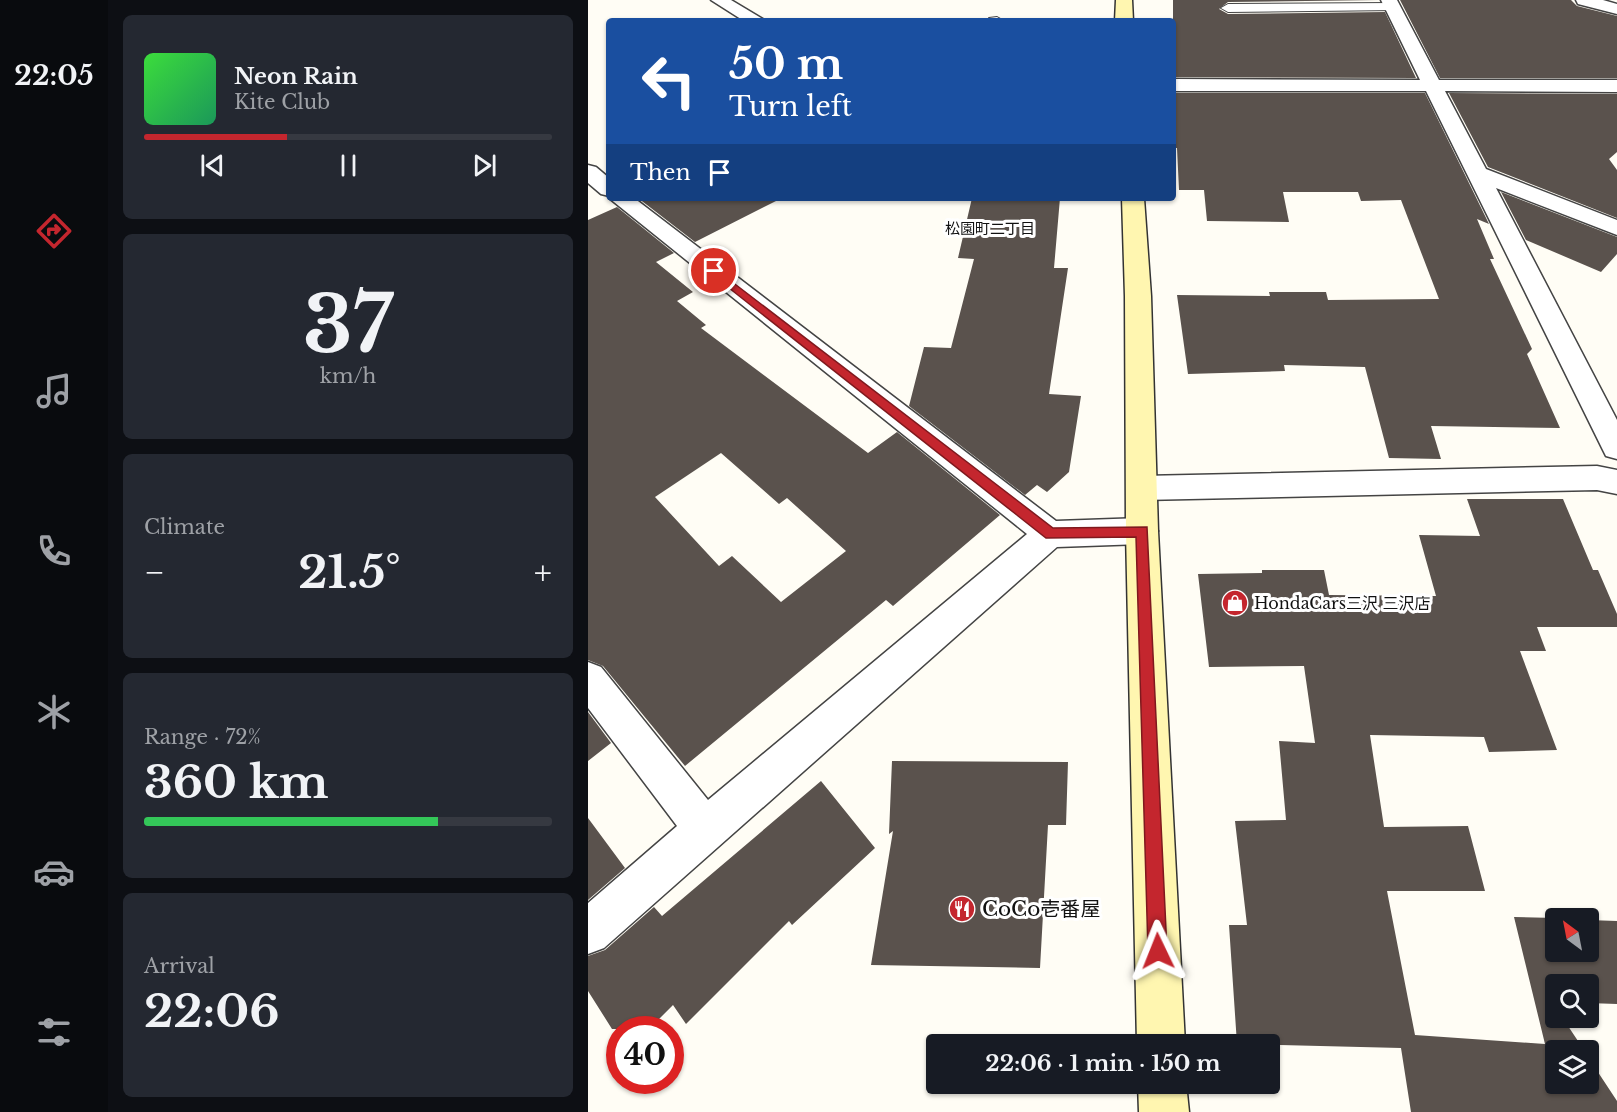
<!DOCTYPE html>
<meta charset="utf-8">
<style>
:root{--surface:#171b24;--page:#242831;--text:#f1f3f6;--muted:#9ea1a6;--line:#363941;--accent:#c4262e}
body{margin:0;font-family:"Libre Baskerville","Noto Sans JP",serif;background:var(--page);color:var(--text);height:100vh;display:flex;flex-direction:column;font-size:22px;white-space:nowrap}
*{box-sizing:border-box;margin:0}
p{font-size:20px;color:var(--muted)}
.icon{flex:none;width:33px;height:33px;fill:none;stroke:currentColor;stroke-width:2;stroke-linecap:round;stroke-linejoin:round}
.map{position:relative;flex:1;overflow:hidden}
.side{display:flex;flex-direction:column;gap:15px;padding:15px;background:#0d0f14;width:480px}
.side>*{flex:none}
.hud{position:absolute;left:18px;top:18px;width:570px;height:183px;border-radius:6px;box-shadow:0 2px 4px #0004;background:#1a4fa0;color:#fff;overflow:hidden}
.needle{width:39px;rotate:328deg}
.controls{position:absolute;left:957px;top:908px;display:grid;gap:12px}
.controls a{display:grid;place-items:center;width:54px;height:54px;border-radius:6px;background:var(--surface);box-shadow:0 2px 4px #0004;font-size:30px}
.speed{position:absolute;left:18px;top:1016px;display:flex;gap:12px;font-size:30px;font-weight:700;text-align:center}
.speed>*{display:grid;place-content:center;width:78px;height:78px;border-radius:50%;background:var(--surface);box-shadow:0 2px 4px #0004;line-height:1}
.speed .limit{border:9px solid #d22;background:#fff;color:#111}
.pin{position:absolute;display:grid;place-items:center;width:51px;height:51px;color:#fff;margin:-26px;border:3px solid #fff;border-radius:50%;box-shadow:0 2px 6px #0007}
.me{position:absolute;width:66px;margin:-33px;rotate:358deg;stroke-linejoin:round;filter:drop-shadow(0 0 4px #0008)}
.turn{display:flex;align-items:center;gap:21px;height:126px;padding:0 24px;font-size:27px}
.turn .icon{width:78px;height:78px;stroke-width:2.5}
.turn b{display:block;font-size:42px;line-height:51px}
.then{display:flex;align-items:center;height:57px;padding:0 24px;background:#0003;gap:12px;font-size:22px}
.big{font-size:45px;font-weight:700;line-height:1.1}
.side .card{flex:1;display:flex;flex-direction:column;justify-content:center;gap:9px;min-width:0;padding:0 21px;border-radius:9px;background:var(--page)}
.side .dial{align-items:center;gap:0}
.dial b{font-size:78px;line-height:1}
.song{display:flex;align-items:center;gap:18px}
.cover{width:72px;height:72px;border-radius:9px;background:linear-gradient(135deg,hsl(120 70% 55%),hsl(150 70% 35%))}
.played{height:6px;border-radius:3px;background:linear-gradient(90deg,var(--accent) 35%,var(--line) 35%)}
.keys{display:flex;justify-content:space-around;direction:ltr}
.heat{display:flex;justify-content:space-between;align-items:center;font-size:33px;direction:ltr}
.charge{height:9px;border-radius:4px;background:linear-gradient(90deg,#34c759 72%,var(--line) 0)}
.trip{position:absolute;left:338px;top:1034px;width:354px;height:60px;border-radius:6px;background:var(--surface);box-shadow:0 2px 4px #0004;font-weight:700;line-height:60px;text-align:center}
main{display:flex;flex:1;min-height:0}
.tabs{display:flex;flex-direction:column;width:108px;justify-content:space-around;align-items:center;background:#090b0e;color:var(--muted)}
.tabs .icon{width:42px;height:42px}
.tabs .active{color:var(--accent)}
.tabs b{font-size:27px;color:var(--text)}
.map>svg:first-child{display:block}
.building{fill:#5a524d;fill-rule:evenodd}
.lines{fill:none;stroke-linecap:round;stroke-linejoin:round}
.lane-casing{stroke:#444;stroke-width:2}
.street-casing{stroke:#444;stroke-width:3}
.secondary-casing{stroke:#333;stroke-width:3}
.lane{fill:#fff;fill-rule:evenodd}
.street{fill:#fff;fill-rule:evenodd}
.secondary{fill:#fff6b0;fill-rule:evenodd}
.route{fill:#c4262e;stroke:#7f191e;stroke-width:1.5}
.labels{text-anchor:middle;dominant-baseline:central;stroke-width:6;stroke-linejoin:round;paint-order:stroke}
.far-neighbourhood-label{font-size:15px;fill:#111;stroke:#fff}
.poi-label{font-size:16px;fill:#111;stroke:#fff;text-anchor:start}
.near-poi-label{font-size:20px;fill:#111;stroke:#fff;text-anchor:start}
</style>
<main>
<nav class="tabs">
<b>22:05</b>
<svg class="icon active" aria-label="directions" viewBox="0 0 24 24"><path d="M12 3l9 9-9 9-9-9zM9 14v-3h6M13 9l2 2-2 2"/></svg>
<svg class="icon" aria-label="music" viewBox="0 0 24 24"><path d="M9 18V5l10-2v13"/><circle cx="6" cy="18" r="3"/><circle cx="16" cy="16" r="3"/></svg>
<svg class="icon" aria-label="phone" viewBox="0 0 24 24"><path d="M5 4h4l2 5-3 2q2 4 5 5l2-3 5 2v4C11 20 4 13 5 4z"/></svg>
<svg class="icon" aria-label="climate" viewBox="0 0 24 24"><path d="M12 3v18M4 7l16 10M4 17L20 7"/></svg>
<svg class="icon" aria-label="car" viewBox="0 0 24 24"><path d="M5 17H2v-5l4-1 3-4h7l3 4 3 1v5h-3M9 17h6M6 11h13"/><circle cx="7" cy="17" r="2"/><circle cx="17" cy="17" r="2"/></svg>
<svg class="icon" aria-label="filters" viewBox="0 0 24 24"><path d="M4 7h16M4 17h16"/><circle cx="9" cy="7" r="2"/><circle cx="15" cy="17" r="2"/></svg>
</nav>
<section class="side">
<div class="card">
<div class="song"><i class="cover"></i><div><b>Neon Rain</b><p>Kite Club</p></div></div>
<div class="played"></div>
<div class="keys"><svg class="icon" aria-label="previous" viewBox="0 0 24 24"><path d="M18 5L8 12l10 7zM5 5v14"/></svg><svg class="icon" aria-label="pause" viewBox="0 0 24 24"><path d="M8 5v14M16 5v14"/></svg><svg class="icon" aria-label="next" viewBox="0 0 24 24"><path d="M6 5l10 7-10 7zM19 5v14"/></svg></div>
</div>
<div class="card dial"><b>37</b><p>km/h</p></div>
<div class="card"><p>Climate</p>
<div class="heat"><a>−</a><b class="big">21.5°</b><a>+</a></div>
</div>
<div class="card"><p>Range · 72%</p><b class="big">360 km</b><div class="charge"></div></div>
<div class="card"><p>Arrival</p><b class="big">22:06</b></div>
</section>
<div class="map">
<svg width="1029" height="1112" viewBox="0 0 1029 1112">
<rect width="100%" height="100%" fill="#fffdf5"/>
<path class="building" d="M585 0H791L640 2 631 9 640 14 797 12 828 78 585 77Z
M812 0H983L989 6 1029 16V78H852Z
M585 93H837L901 224 889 219 906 259H902L944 349 939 354 972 428 843 426 853 459 801 458 777 367 696 365 697 371 600 374 589 295 682 296 681 292H738L740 300 851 299 813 200 773 201 770 192H695L701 222 619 221 616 190H591L589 148H585Z
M861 93 1029 94V152L1021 159 1029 170V218L900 167Z
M913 192 1029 237V254L1013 272 938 240Z
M50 198H194L107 242Z
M384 198H472L466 268H480L461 394 493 396 481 472 459 492 449 485 437 495 321 406 336 347 363 348 386 259 370 258Z
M29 207 86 253 68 262 105 292 89 301 118 325 113 328 280 453 309 432 412 515 305 606 298 600 97 766 15 666 0 660V220ZM133 453 191 504 199 498 258 551 193 602 144 556 131 566 67 497Z
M879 499H975L1005 570H1010L1029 614V627H949L958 651H932L969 750 901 752 896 737 782 735 796 827 880 826 897 891H799L827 1035 957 1044 926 917 968 918V951H1000V920L1029 921V1004L1000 1003V984H968V1001H964L968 1007V1017H974L996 1050H968V1083H1000V1057L1029 1101V1112H823L813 1048 649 1044 641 925H659L647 821 698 820 691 741 727 743 716 666 621 667 610 574 674 573V570H736L741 595 848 596 831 535 892 536Z
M0 712 23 743 0 761Z
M304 761 480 762 478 825H460L452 968 283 965 305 831 301 834Z
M233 781 287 848 204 925 201 921 98 1024 85 1005 61 1029H24L0 991V956L17 950 66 907 74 916Z
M0 818 37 868 0 900Z"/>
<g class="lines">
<g class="lane-casing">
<path id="lane" d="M805 3 811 7 810 10 640 12 633 8 640 4Z
M409 17 416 21H399L401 18Z"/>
</g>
<g class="street-casing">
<path id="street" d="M123 0H143L178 21H156Z
M793 0H809L851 80H1029V92L857 91 898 169 1029 220V235L908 188 1029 420V459L1018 456 1014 448 838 91H585V79L832 80Z
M988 0H1015L1029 4V14L990 4Z
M0 165 8 167 21 178V196L13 194 0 183Z
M21 198H46L468 521 554 518 565 522 570 531 565 540 554 544 469 547 16 948 0 954V903L89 826 0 708V662L13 667 120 800 439 534Z
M1009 466 1029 470V494L1009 490 554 500 543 497 539 488 543 479 554 476Z"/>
</g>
<g class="secondary-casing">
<path id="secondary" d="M528 0H544L545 21H527Z
M534 198H556L563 296 570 531 597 1044H549L538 531 537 296Z
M550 1083H598L601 1112H551Z"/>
</g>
<use href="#lane" class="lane"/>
<use href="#street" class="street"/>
<use href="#secondary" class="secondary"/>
</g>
<path class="route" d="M126 268 465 528 559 527 579 951 576 957 570 960 563 957 560 951 548 537 458 538 122 273V269Z"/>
<defs>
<g id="shop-disc" transform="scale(1.35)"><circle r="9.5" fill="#c4262e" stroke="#fff"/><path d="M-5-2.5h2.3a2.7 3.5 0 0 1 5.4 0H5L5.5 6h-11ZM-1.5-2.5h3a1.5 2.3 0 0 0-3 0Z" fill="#fff"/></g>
<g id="restaurant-disc" transform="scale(1.35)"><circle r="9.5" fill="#c4262e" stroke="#fff"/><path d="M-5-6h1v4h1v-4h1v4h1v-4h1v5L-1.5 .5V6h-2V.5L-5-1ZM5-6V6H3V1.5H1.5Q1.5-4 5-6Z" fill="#fff"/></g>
</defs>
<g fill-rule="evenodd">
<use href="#shop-disc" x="647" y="603"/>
<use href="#restaurant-disc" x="374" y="909"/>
</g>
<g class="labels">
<g class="far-neighbourhood-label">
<text x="402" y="228">松園町二丁目</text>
</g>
<g class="poi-label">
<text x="666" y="603">HondaCars三沢 三沢店</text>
</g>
<g class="near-poi-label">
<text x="394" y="909">CoCo壱番屋</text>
</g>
</g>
</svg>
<div class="controls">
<a><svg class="needle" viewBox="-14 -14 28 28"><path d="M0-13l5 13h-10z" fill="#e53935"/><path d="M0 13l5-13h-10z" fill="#9ea1a6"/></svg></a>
<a><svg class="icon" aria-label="search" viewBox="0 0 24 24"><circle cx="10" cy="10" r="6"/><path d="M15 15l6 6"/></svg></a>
<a><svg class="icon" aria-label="layers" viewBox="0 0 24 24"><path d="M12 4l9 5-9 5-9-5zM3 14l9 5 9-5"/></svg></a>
</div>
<div class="speed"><div class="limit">40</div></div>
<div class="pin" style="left:126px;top:271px;background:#d93025"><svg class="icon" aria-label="arrive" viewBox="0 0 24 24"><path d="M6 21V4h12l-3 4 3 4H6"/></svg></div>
<svg class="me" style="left:570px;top:951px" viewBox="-20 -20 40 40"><path d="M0-17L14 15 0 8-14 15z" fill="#c4262e" stroke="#fff" stroke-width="4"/></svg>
<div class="trip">22:06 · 1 min · 150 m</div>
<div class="hud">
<div class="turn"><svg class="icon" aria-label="left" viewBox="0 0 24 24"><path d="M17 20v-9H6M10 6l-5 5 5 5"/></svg><div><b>50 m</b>Turn left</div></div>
<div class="then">Then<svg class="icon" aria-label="arrive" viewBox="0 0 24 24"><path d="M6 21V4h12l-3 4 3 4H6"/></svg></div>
</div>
</div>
</main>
